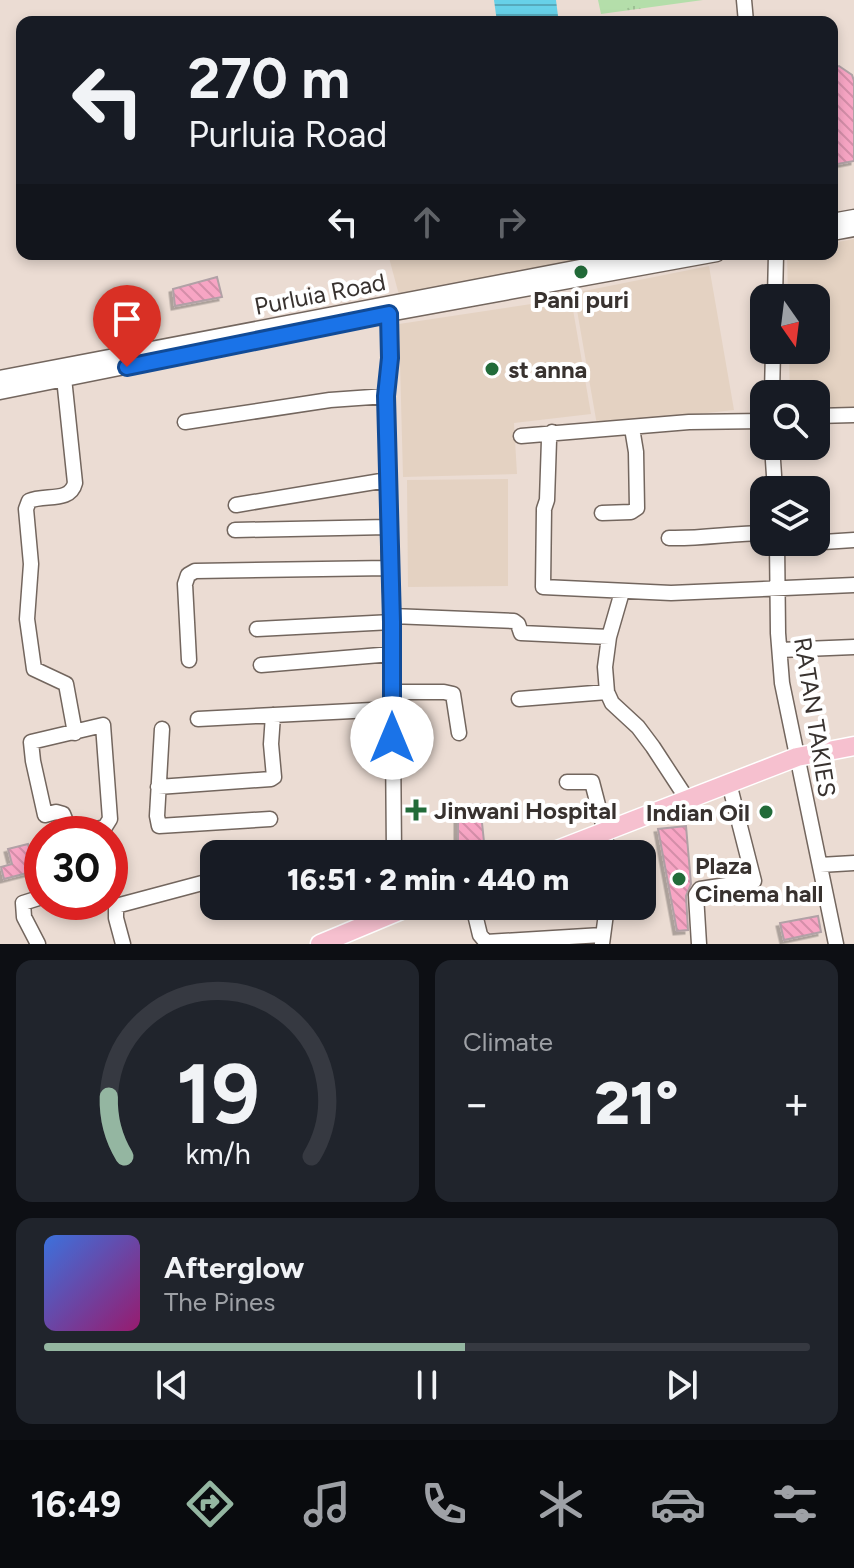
<!DOCTYPE html>
<meta charset="utf-8">
<style>
:root{--surface:#171b24;--page:#20242c;--text:#f1f3f6;--muted:#9ea1a6;--line:#363941;--accent:#94b6a1}
body{margin:0;font-family:Figtree,sans-serif;background:var(--page);color:var(--text);height:100vh;display:flex;flex-direction:column;font-size:30px;white-space:nowrap}
*{box-sizing:border-box;margin:0}
p{font-size:26px;color:var(--muted)}
.icon{flex:none;width:44px;height:44px;fill:none;stroke:currentColor;stroke-width:2;stroke-linecap:round;stroke-linejoin:round}
.map{position:relative;height:944px;overflow:hidden}
.drawer{display:flex;flex-direction:column;gap:16px;padding:16px;background:#0d0f14;flex:1}
.drawer>*{flex:none}
.guide{position:absolute;left:16px;top:16px;width:822px;height:244px;border-radius:16px;box-shadow:0 4px 12px #0003;background:#171b24;color:var(--text);overflow:hidden}
.needle{width:52px;rotate:166deg}
.tools{position:absolute;left:750px;top:284px;display:grid;gap:16px}
.tools a{display:grid;place-items:center;width:80px;height:80px;border-radius:16px;background:var(--surface);box-shadow:0 4px 12px #0003;font-size:40px}
.speed{position:absolute;left:24px;top:816px;display:flex;gap:16px;font-size:40px;font-weight:700;text-align:center}
.speed>*{display:grid;place-content:center;width:104px;height:104px;border-radius:50%;background:var(--surface);box-shadow:0 4px 12px #0003;line-height:1}
.speed .limit{border:12px solid #d22;background:#fff;color:#111}
.pin{position:absolute;display:grid;place-items:center;width:68px;height:68px;color:#fff;margin:-82px -34px;border-radius:50% 50% 50% 0;rotate:-45deg;box-shadow:0 0 8px #0007}
.pin .icon{rotate:45deg}
.me{position:absolute;width:88px;margin:-44px;rotate:0deg;stroke-linejoin:round;filter:drop-shadow(0 0 6px #0008)}
.turn{display:flex;align-items:center;gap:28px;height:168px;padding:0 40px;font-size:36px}
.turn .icon{width:104px;height:104px;stroke-width:2.5}
.turn b{display:block;font-size:56px;line-height:68px}
.lanes{display:flex;align-items:center;height:76px;padding:0 40px;background:#0003;justify-content:center;gap:40px;direction:ltr}
.lanes .off{opacity:.35}
.big{font-size:60px;font-weight:800;line-height:1.1}
.drawer .tile{flex:1;display:flex;flex-direction:column;justify-content:center;gap:12px;min-width:0;padding:0 28px;border-radius:16px;background:var(--page)}
.drawer .dial{align-items:center;gap:0}
.dial svg{height:208px;overflow:visible;fill:none;stroke:var(--line);stroke-width:7;stroke-linecap:round;text-anchor:middle}
.dial text{fill:var(--text);stroke:none}
.song{display:flex;align-items:center;gap:24px}
.cover{width:96px;height:96px;border-radius:12px;background:linear-gradient(135deg,hsl(220 70% 55%),hsl(320 70% 35%))}
.played{height:8px;border-radius:4px;background:linear-gradient(90deg,var(--accent) 55%,var(--line) 55%)}
.keys{display:flex;justify-content:space-around;direction:ltr}
.heat{display:flex;justify-content:space-between;align-items:center;font-size:44px;direction:ltr}
.drawer .tiles{flex:1;display:grid;gap:16px;grid-template-columns:1fr 1fr}
.tile:last-child{grid-column:span 2}
.trip{position:absolute;left:200px;top:840px;width:456px;height:80px;border-radius:16px;background:var(--surface);box-shadow:0 4px 12px #0003;font-weight:800;line-height:80px;text-align:center}
.tabs{display:flex;height:128px;justify-content:space-around;align-items:center;background:#090b0e;color:var(--muted)}
.tabs .icon{width:56px;height:56px}
.tabs .selected{color:var(--accent)}
.tabs b{font-size:36px;color:var(--text)}
.map>svg:first-child{display:block}
.education{fill:#e4d2c2}
.grass{fill:url(#grass-tufts)}
.water{fill:url(#water-rules)}
.building{fill:url(#building-back-hatch);stroke:#b1a1a6;stroke-width:2;filter:url(#shadow)}
.lines{fill:none;stroke-linecap:round;stroke-linejoin:round}
.minor-casing{stroke:#73665e;stroke-width:17}
.major-casing{stroke:#fff;stroke-width:21}
.minor{stroke:#fff;stroke-width:14}
.major{stroke:#f6c0cf;stroke-width:18}
.route-casing{stroke:#114b97;stroke-width:20}
.route{stroke:#1a73e8;stroke-width:14}
.poi-dot{fill:#226b39;stroke:#fff;stroke-width:3}
.labels{text-anchor:middle;dominant-baseline:central;stroke-width:8;stroke-linejoin:round;paint-order:stroke}
.street-label{font-size:24px;fill:#38322f;stroke:#fff}
.poi-label{font-size:24px;font-weight:bold;fill:#38322f;stroke:#fff;text-anchor:start}
</style>
<div class="map">
<svg width="854" height="944" viewBox="0 0 854 944">
<defs>
<pattern id="grass-tufts" width="24" height="20" patternUnits="userSpaceOnUse" patternTransform="scale(2)"><rect width="24" height="20" fill="#b4deaa"/><path d="M3 7l-1-3M5 7V3M7 7l1-3M15 17l-1-3M17 17v-4M19 17l1-3" fill="none" stroke="#9cbf93"/></pattern>
<pattern id="water-rules" width="6" height="5" patternUnits="userSpaceOnUse" patternTransform="scale(2)"><rect width="6" height="5" fill="#67d1e8"/><path d="M0 2.5h6" fill="none" stroke="#56aabc"/></pattern>
<pattern id="building-back-hatch" width="6" height="6" patternUnits="userSpaceOnUse" patternTransform="scale(2)"><rect width="6" height="6" fill="#f7a5c4"/><path d="M-1 5l2 2M0 0l6 6M5-1l2 2" fill="none" stroke="#d48ea9"/></pattern>
<filter id="shadow"><feDropShadow dx="-3.5" dy="3.5" stdDeviation="0" flood-color="#0004"/></filter>
</defs>
<rect width="100%" height="100%" fill="#ebdcd3"/>
<path class="education" d="M854 239V407L816 409V394H790L789 350H816V298H788L787 254H832V243Z
M388 254H605L399 295Z
M709 266 734 410 597 425 574 293Z
M571 298 591 414 514 423 517 474 403 477 399 324Z
M508 479V586L408 587 407 480Z"/>
<path class="grass" d="M598 0H703L601 14Z"/>
<path class="water" d="M494 0H556L558 16 531 22H497Z"/>
<path class="building" d="M839 66 852 75 854 81V161L832 165V68Z
M217 277 222 297 175 306 173 289Z
M480 804 485 851 458 854V806Z
M686 826 691 884 686 896 688 930 677 931 658 829Z
M28 844 35 871 4 879 1 867 12 864 8 849Z
M818 916 821 932 784 940 780 923Z"/>
<g class="lines">
<g class="minor-casing">
<path id="minor" d="M744 0 746 22
M832 221 854 217
M832 233 854 229
M775 298 776 254
M389 307 390 358 386 396 389 568 392 622 394 854
M0 378 648 254
M64 378 75 483C70 503 45 494 29 501L26 509 31 564 27 619 34 669 66 684 75 733
M0 392 389 314 717 254
M772 394 773 350
M816 416 854 415
M185 422 330 400 386 396
M552 432 549 440 547 500 544 509 543 587 671 593 854 585
M521 436 689 422 764 421
M772 446 775 490
M236 505 387 480
M602 513 631 512 637 508 636 452 632 428
M235 530 388 527
M669 538C702 539 732 533 764 533
M777 542 778 633 782 683 836 944
M777 545 854 540
M622 592 609 637 605 667 607 692 612 703 638 727 653 747 687 799
M392 616 514 621 518 624 521 633 609 637
M257 629 392 622
M780 650 854 647
M189 660 185 584 188 575 195 571 389 568
M261 665 392 654
M393 692H444L453 694 459 733
M519 699 607 692
M198 719 392 709
M162 729 157 816 159 826 270 819
M567 782H592L605 832 607 854
M158 787 271 779 274 777 271 744 273 715
M71 834 63 814 56 812 45 815 33 761 31 742 103 725 110 819 105 827 76 834
M820 865 854 863
M473 906 480 935 486 942 602 935
M38 944 24 917 23 903 42 897
M123 944 116 918V906L206 882
M602 944 607 906
M699 944 696 895 700 889 754 881 729 783"/>
</g>
<g class="major-casing">
<path id="major" d="M547 854 797 757 854 746
M320 944 411 906"/>
</g>
<use href="#minor" class="minor"/>
<use href="#major" class="major"/>
</g>
<g class="lines">
<g class="route-casing">
<path id="route" d="M127 367 389 314 390 358 386 396 392 622V738"/>
</g>
<use href="#route" class="route"/>
</g>
<g class="poi-dot">
<circle cx="581" cy="272" r="8"/>
<circle cx="492" cy="369" r="8"/>
<path d="M412 798h8v8h8v8h-8v8h-8v-8h-8v-8h8z"/>
<circle cx="766" cy="812" r="8"/>
<circle cx="679" cy="879" r="8"/>
</g>
<g class="labels">
<g class="street-label">
<text transform="translate(320 294) rotate(-11)">Purluia Road</text>
<text transform="translate(815 717) rotate(81)">RATAN TAKIES</text>
</g>
<g class="poi-label">
<text x="581" y="299" text-anchor="middle">Pani puri</text>
<text x="508" y="369">st anna</text>
<text x="434" y="810">Jinwani Hospital</text>
<text x="750" y="812" text-anchor="end">Indian Oil</text>
<text x="695" y="865">Plaza<tspan x="695" dy="28">Cinema hall</tspan></text>
</g>
</g>
</svg>
<div class="tools">
<a><svg class="needle" viewBox="-14 -14 28 28"><path d="M0-13l5 13h-10z" fill="#e53935"/><path d="M0 13l5-13h-10z" fill="#9ea1a6"/></svg></a>
<a><svg class="icon" aria-label="search" viewBox="0 0 24 24"><circle cx="10" cy="10" r="6"/><path d="M15 15l6 6"/></svg></a>
<a><svg class="icon" aria-label="layers" viewBox="0 0 24 24"><path d="M12 4l9 5-9 5-9-5zM3 14l9 5 9-5"/></svg></a>
</div>
<div class="speed"><div class="limit">30</div></div>
<div class="pin" style="left:127px;top:367px;background:#d93025"><svg class="icon" aria-label="arrive" viewBox="0 0 24 24"><path d="M6 21V4h12l-3 4 3 4H6"/></svg></div>
<svg class="me" style="left:392px;top:738px" viewBox="-20 -20 40 40"><circle r="19" fill="#fff"/><path d="M0-13L10 11 0 6-10 11z" fill="#1a73e8"/></svg>
<div class="trip">16:51 · 2 min · 440 m</div>
<div class="guide">
<div class="turn"><svg class="icon" aria-label="left" viewBox="0 0 24 24"><path d="M17 20v-9H6M10 6l-5 5 5 5"/></svg><div><b>270 m</b>Purluia Road</div></div>
<div class="lanes"><svg class="icon" aria-label="left" viewBox="0 0 24 24"><path d="M17 20v-9H6M10 6l-5 5 5 5"/></svg><svg class="icon off" aria-label="ahead" viewBox="0 0 24 24"><path d="M12 20V5M6 11l6-6 6 6"/></svg><svg class="icon off" aria-label="right" viewBox="0 0 24 24"><path d="M7 20v-9h11M14 6l5 5-5 5"/></svg></div>
</div>
</div>
<section class="drawer">
<div class="tiles">
<div class="tile dial"><svg viewBox="0 0 100 80">
<path d="M14 69A42 42 0 1 1 86 69"/>
<path d="M14 69A42 42 0 0 1 8 46" stroke="#94b6a1"/>
<text x="50" y="56" font-size="32" font-weight="700">19</text>
<text x="50" y="72" font-size="11">km/h</text>
</svg></div>
<div class="tile"><p>Climate</p>
<div class="heat"><a>−</a><b class="big">21°</b><a>+</a></div>
</div>
<div class="tile">
<div class="song"><i class="cover"></i><div><b>Afterglow</b><p>The Pines</p></div></div>
<div class="played"></div>
<div class="keys"><svg class="icon" aria-label="previous" viewBox="0 0 24 24"><path d="M18 5L8 12l10 7zM5 5v14"/></svg><svg class="icon" aria-label="pause" viewBox="0 0 24 24"><path d="M8 5v14M16 5v14"/></svg><svg class="icon" aria-label="next" viewBox="0 0 24 24"><path d="M6 5l10 7-10 7zM19 5v14"/></svg></div>
</div>
</div>
</section>
<nav class="tabs">
<b>16:49</b>
<svg class="icon selected" aria-label="directions" viewBox="0 0 24 24"><path d="M12 3l9 9-9 9-9-9zM9 14v-3h6M13 9l2 2-2 2"/></svg>
<svg class="icon" aria-label="music" viewBox="0 0 24 24"><path d="M9 18V5l10-2v13"/><circle cx="6" cy="18" r="3"/><circle cx="16" cy="16" r="3"/></svg>
<svg class="icon" aria-label="phone" viewBox="0 0 24 24"><path d="M5 4h4l2 5-3 2q2 4 5 5l2-3 5 2v4C11 20 4 13 5 4z"/></svg>
<svg class="icon" aria-label="climate" viewBox="0 0 24 24"><path d="M12 3v18M4 7l16 10M4 17L20 7"/></svg>
<svg class="icon" aria-label="car" viewBox="0 0 24 24"><path d="M5 17H2v-5l4-1 3-4h7l3 4 3 1v5h-3M9 17h6M6 11h13"/><circle cx="7" cy="17" r="2"/><circle cx="17" cy="17" r="2"/></svg>
<svg class="icon" aria-label="filters" viewBox="0 0 24 24"><path d="M4 7h16M4 17h16"/><circle cx="9" cy="7" r="2"/><circle cx="15" cy="17" r="2"/></svg>
</nav>
